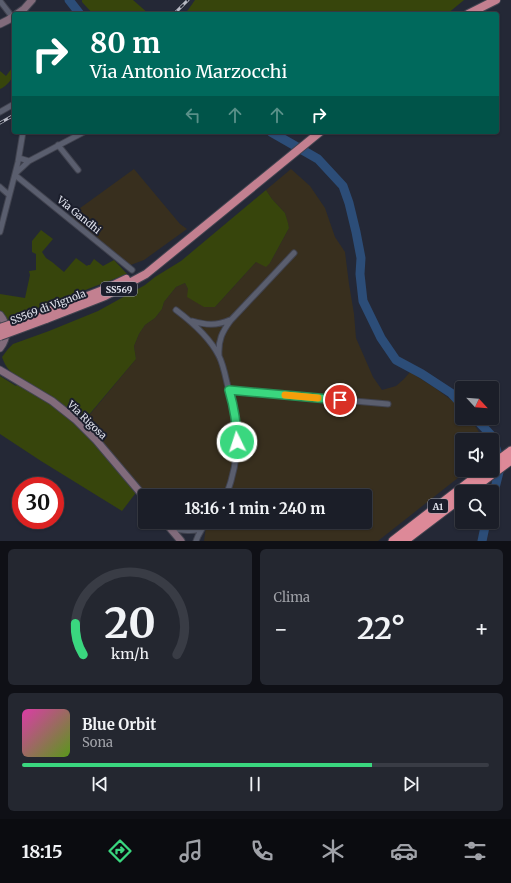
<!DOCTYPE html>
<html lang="it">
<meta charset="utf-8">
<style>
:root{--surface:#1b1e28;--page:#242730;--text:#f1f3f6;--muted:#a0a2a8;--line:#393c45;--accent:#3ad77f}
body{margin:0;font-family:Merriweather,serif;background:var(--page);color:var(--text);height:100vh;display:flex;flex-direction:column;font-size:15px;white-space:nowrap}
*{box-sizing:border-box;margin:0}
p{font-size:13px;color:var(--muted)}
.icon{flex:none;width:22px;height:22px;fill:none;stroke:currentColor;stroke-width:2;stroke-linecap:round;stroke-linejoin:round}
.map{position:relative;height:541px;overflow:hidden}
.details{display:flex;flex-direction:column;gap:8px;padding:8px;background:#0f1016;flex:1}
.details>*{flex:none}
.guide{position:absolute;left:12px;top:12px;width:487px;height:122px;border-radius:4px;box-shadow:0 1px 3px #0004,0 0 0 1px var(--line);background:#00695c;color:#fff;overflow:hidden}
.needle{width:26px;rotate:116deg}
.fabs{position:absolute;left:455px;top:381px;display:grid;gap:8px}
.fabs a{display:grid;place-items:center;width:44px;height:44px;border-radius:4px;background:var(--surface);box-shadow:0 1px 3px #0004,0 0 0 1px var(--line);font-size:20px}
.speed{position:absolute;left:12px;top:477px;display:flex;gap:8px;font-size:20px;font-weight:700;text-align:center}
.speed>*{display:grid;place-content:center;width:52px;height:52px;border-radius:50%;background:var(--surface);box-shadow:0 1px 3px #0004,0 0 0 1px var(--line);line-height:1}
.speed .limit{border:6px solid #d22;background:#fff;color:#111}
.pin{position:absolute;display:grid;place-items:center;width:34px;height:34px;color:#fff;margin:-17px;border:2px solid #fff;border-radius:50%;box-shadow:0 1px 4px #0007}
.me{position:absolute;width:44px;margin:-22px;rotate:356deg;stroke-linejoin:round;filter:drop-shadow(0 0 3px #0008)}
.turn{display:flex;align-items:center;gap:14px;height:84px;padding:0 12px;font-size:18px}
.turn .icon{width:52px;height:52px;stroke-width:2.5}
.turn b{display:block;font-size:28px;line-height:34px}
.lanes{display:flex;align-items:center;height:38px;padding:0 12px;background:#0003;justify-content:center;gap:20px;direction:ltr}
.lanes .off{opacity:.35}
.big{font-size:30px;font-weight:700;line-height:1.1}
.details .widget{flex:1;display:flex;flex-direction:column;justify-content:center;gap:6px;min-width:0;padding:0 14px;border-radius:6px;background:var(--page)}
.details .dial{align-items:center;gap:0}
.dial svg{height:104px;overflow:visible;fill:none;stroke:var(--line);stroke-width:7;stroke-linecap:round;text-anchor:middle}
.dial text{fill:var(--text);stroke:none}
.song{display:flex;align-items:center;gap:12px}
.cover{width:48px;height:48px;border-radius:6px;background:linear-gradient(135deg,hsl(320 70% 55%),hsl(90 70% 35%))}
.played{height:4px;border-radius:2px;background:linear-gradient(90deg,var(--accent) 75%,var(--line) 75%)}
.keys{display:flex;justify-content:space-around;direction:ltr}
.heat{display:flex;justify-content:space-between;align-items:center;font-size:22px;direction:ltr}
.details .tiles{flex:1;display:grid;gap:8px;grid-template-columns:1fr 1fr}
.widget:last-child{grid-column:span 2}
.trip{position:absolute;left:138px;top:489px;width:234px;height:40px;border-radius:4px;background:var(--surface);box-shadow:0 1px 3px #0004,0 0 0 1px var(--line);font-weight:700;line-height:40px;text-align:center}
.menu{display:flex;height:64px;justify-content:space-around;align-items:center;background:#0b0c10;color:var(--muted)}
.menu .icon{width:28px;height:28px}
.menu .active{color:var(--accent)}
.menu b{font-size:18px;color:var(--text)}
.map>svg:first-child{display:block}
.industrial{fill:#382f1e}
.green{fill:#37450c}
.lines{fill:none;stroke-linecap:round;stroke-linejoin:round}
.river{stroke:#2c4d78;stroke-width:9}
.minor-casing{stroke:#41434f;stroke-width:7}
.secondary-casing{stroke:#41434f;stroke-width:9}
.trunk-casing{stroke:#41434f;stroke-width:10}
.motorway-casing{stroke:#41434f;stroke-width:11}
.minor{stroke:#5a5e6e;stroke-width:5}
.secondary{stroke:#816b7b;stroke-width:7}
.trunk{stroke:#c38090;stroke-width:8}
.motorway{stroke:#dd8998;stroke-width:9}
.rail-casing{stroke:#b8bac5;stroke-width:3}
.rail{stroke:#1b1e2c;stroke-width:1.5;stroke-dasharray:4.5;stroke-linecap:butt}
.trunk-bridge-casing{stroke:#41434f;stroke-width:10;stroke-linecap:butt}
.trunk-bridge{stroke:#c38090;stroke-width:8}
.route-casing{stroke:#268c53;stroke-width:10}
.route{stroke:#3ad77f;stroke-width:7}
.slow{stroke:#f59e0b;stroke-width:7}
.labels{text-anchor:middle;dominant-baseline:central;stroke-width:4;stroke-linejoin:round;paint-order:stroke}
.shield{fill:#1b1e2c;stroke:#a6a9b4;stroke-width:1}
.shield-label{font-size:9px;font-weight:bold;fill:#e2e4ee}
.street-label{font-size:10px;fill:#e2e4ee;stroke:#1b1e2c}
</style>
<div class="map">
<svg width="511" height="541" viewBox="0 0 511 541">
<rect width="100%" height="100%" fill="#242836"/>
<path class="industrial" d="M134 169 180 224 187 229 144 260 128 266 65 219Z
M291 169 310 186 325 208 335 237 345 252 349 284 354 314 356 338 373 377 382 390 396 386 404 379 410 372 435 388 458 405 462 409V418H470L484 440H462V470H468L378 541H204L206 527 187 530 170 529 164 522H365V496H145L82 424 136 359 134 346 139 334 145 325 155 318 162 309 164 302 176 287 185 283 188 289 215 307 256 262 270 263 289 228 285 213 272 199 266 190Z"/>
<path class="green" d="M82 0H133L149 14H93L82 2Z
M195 0H464L447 14H184L188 10Z
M12 68 14 70C14 78 7 86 0 89V71L6 76Z
M266 190 272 199 285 213 288 223 289 228 270 263 266 267 256 262 215 307H204L187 297 188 289 185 283 176 287 164 302 162 309 155 318 145 325 139 334 134 346 136 359 82 423 138 490 122 511 41 461 0 434V376L16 386 20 379C11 372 6 369 2 357L8 349 13 344 49 331 98 311 145 285 155 277 181 261Z
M41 230 53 239 42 252 46 258 52 262 64 272 76 258 87 266 88 265H90L94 259 103 266 114 260 127 274 7 320 0 310V294L25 298 30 275 29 271 36 270V254L32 252V241Z"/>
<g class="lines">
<path class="river" d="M69 0 80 14
M271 132 318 159 343 186 349 203 356 232 361 258 360 274 363 301 381 338 396 360 422 374 451 393 462 405
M475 418 492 436 501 464 492 500
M482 541 486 522"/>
<g class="minor-casing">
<path id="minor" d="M0 1 10 14
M0 112 14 104
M58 145 78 170
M29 161 84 132
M16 173 29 161 19 158
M15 175 132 270
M0 187 9 195
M0 232 18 162 23 132
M176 310C192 322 210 338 219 356 223 364 225 374 227 383 239 424 242 454 226 496
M192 321C206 325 216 326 230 320
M219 356C218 340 222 332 231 320L294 253
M229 390 388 404
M170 528C180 530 195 533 204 527 206 526 207 524 208 522
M196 541 198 536 203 527"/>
</g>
<g class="secondary-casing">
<path id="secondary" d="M17 14 24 9 32 0
M0 24 8 20 14 16
M0 315C8 325 8 338 0 348
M0 370 52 401 76 420 96 440 145 498
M165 522 181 541"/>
</g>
<g class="trunk-casing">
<path id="trunk" d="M468 14 496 0
M44 313 103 290 126 279
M46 319 105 296 146 274 320 132"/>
</g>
<g class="motorway-casing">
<path id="motorway" d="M492 465 511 451
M468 492 511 460
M393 541 485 470
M404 541 462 497"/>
</g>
<use href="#minor" class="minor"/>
<use href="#secondary" class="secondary"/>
<use href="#trunk" class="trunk"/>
<use href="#motorway" class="motorway"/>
<g class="rail-casing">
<path id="rail" d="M174 14 188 0
M0 123 14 115"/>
</g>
<use href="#rail" class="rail"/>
<g class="trunk-bridge-casing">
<path id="trunk-bridge" d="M0 328 44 313
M0 336 46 319"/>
</g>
<use href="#trunk-bridge" class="trunk-bridge"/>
</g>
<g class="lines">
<g class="route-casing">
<path id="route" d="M237 442C237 424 234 407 229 390L340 400"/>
</g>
<use href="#route" class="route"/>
<path class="slow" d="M285 395 318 398"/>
</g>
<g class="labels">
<g class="shield">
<rect x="101" y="282" width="36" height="14" rx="3"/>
<rect x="428" y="499" width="20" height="14" rx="3"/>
</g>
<g class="shield-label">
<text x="119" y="289">SS569</text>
<text x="438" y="506">A1</text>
</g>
<g class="street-label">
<text transform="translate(79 215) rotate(39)">Via Gandhi</text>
<text transform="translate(48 307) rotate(-21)">SS569 di Vignola</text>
<text transform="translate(87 420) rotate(44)">Via Rigosa</text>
</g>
</g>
</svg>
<div class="fabs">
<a><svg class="needle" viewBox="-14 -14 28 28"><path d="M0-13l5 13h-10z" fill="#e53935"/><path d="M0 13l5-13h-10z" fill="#a0a2a8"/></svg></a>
<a><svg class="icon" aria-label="sound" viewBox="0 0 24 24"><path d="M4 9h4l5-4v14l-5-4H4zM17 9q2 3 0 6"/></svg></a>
<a><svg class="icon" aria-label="search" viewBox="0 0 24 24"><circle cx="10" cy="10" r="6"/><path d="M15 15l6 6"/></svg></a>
</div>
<div class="speed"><div class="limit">30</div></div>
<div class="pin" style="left:340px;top:400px;background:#d93025"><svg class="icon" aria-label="arrive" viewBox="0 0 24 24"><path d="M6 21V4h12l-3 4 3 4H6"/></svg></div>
<svg class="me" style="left:237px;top:442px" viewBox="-20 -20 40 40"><circle r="17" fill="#3ad77f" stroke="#fff" stroke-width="3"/><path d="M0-11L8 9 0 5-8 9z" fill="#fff"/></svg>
<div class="trip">18:16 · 1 min · 240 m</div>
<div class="guide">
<div class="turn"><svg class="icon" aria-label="right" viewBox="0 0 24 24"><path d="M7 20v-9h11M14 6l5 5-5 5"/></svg><div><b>80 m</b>Via Antonio Marzocchi</div></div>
<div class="lanes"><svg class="icon off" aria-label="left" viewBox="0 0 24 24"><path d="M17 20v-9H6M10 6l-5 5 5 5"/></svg><svg class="icon off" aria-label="ahead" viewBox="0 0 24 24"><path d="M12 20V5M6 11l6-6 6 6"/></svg><svg class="icon off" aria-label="ahead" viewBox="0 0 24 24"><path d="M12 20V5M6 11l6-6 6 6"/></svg><svg class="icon" aria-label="right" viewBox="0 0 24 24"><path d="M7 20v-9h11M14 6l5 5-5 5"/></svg></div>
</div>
</div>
<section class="details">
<div class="tiles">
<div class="widget dial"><svg viewBox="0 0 100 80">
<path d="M14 69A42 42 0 1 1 86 69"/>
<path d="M14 69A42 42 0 0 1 8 45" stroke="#3ad77f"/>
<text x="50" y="56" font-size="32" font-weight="700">20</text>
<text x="50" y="72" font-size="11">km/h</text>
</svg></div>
<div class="widget"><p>Clima</p>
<div class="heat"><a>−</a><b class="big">22°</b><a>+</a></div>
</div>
<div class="widget">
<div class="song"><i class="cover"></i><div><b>Blue Orbit</b><p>Sona</p></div></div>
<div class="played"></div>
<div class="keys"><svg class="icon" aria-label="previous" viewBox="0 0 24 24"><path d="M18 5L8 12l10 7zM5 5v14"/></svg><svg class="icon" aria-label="pause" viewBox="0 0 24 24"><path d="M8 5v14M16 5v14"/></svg><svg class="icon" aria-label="next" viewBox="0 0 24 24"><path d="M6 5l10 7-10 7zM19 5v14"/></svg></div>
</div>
</div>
</section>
<nav class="menu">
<b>18:15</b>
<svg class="icon active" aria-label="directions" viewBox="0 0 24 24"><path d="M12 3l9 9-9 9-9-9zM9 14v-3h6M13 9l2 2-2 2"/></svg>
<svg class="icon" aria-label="music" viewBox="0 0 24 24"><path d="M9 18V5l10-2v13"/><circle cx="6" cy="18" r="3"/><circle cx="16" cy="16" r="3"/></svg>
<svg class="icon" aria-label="phone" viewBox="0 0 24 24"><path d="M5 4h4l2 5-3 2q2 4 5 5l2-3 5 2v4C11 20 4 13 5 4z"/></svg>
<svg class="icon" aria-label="climate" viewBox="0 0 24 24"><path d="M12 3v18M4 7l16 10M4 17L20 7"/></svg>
<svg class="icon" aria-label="car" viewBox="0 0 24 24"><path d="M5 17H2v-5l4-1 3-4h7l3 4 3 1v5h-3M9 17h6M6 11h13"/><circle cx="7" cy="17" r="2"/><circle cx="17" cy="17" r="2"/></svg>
<svg class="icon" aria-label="filters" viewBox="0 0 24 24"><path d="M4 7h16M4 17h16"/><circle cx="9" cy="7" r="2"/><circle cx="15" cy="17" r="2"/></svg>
</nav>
